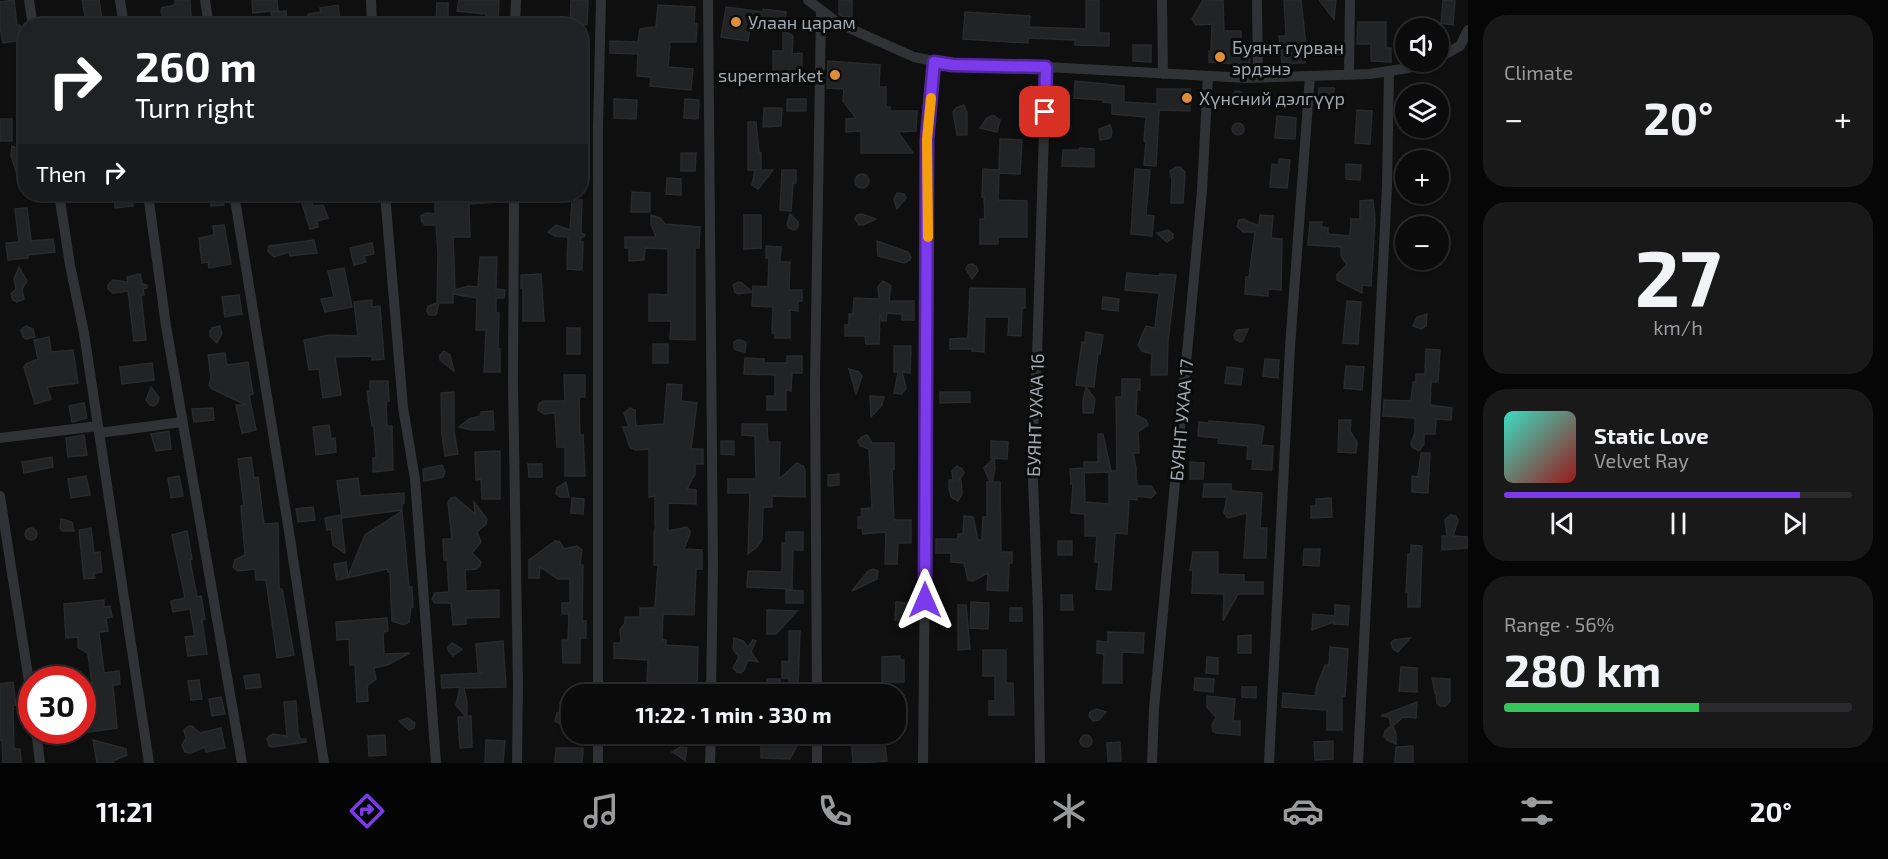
<!DOCTYPE html>
<meta charset="utf-8">
<style>
:root{--surface:#0b0b0c;--page:#19191a;--text:#f1f3f6;--muted:#9a9b9d;--line:#2b2b2d;--accent:#7c3aed}
body{margin:0;font-family:"Exo 2",sans-serif;background:var(--page);color:var(--text);height:100vh;display:flex;flex-direction:column;font-size:22px;white-space:nowrap}
*{box-sizing:border-box;margin:0}
p{font-size:20px;color:var(--muted)}
.icon{flex:none;width:33px;height:33px;fill:none;stroke:currentColor;stroke-width:2;stroke-linecap:round;stroke-linejoin:round}
.map{position:relative;flex:1;overflow:hidden}
.drawer{display:flex;flex-direction:column;gap:15px;padding:15px;background:#060607;width:420px}
.drawer>*{flex:none}
.guide{position:absolute;left:18px;top:18px;width:570px;height:183px;border-radius:24px;box-shadow:0 2px 4px #0004,0 0 0 2px var(--line);background:#202124;color:#fff;overflow:hidden}
.buttons{position:absolute;left:1395px;top:18px;display:grid;gap:12px}
.buttons a{display:grid;place-items:center;width:54px;height:54px;border-radius:50%;background:var(--surface);box-shadow:0 2px 4px #0004,0 0 0 2px var(--line);font-size:30px}
.speed{position:absolute;left:18px;top:666px;display:flex;gap:12px;font-size:30px;font-weight:700;text-align:center}
.speed>*{display:grid;place-content:center;width:78px;height:78px;border-radius:50%;background:var(--surface);box-shadow:0 2px 4px #0004,0 0 0 2px var(--line);line-height:1}
.speed .limit{border:9px solid #d22;background:#fff;color:#111}
.pin{position:absolute;display:grid;place-items:center;width:51px;height:51px;color:#fff;margin:-26px;border-radius:12px;box-shadow:0 3px 9px #0006}
.me{position:absolute;width:66px;margin:-33px;rotate:0deg;stroke-linejoin:round;filter:drop-shadow(0 0 4px #0008)}
.turn{display:flex;align-items:center;gap:21px;height:126px;padding:0 18px;font-size:27px}
.turn .icon{width:78px;height:78px;stroke-width:2.5}
.turn b{display:block;font-size:42px;line-height:51px}
.then{display:flex;align-items:center;height:57px;padding:0 18px;background:#0003;gap:12px;font-size:22px}
.big{font-size:45px;font-weight:700;line-height:1.1}
.drawer .widget{flex:1;display:flex;flex-direction:column;justify-content:center;gap:9px;min-width:0;padding:0 21px;border-radius:24px;background:var(--page)}
.drawer .dial{align-items:center;gap:0}
.dial b{font-size:78px;line-height:1}
.song{display:flex;align-items:center;gap:18px}
.cover{width:72px;height:72px;border-radius:9px;background:linear-gradient(135deg,hsl(170 70% 55%),hsl(0 70% 35%))}
.played{height:6px;border-radius:3px;background:linear-gradient(90deg,var(--accent) 85%,var(--line) 85%)}
.keys{display:flex;justify-content:space-around;direction:ltr}
.heat{display:flex;justify-content:space-between;align-items:center;font-size:33px;direction:ltr}
.charge{height:9px;border-radius:4px;background:linear-gradient(90deg,#34c759 56%,var(--line) 0)}
.trip{position:absolute;left:561px;top:684px;width:345px;height:60px;border-radius:24px;background:var(--surface);box-shadow:0 2px 4px #0004,0 0 0 2px var(--line);font-weight:700;line-height:60px;text-align:center}
.tab-bar{display:flex;height:96px;justify-content:space-around;align-items:center;background:#040405;color:var(--muted)}
.tab-bar .icon{width:42px;height:42px}
.tab-bar .on{color:var(--accent)}
.tab-bar b{font-size:27px;color:var(--text)}
main{display:flex;flex:1;min-height:0}
.map>svg:first-child{display:block}
.building{fill:#222324;stroke:#292a2c;stroke-width:1.5}
.lines{fill:none;stroke-linecap:round;stroke-linejoin:round}
.street{stroke:#313235;stroke-width:10}
.route-casing{stroke:#51269a;stroke-width:15}
.route{stroke:#7c3aed;stroke-width:10}
.slow{stroke:#f59e0b;stroke-width:10}
.poi-dot{fill:#dd8e3b;stroke:#0a0b0b;stroke-width:2}
.labels{text-anchor:middle;dominant-baseline:central;stroke-width:6;stroke-linejoin:round;paint-order:stroke}
.poi-label{font-size:18px;fill:#a2a8b0;stroke:#0a0b0b;text-anchor:start}
.street-label{font-size:18px;fill:#a2a8b0;stroke:#0a0b0b}
</style>
<main>
<div class="map">
<svg width="1468" height="763" viewBox="0 0 1468 763">
<rect width="100%" height="100%" fill="#0f0f10"/>
<path class="building" d="M14 0 17 25H20L23 40 3 43 0 27V2Z
M82 0H99L103 26H90L88 16H85Z
M175 0H190L191 17 167 18 163 16 161 12 162 8 175 5Z
M252 0H277L278 10 253 13Z
M459 0H499L498 26H486V14L457 11Z
M571 0H588L587 25H570Z
M839 0H852V17H843L839 14Z
M1086 0H1099V33H1109V46L1075 45V40L1028 38V43L963 39 965 12 1030 16 1029 27 1086 29Z
M1203 0H1223L1224 31H1241V48H1249L1250 65 1209 62V51H1211L1212 24 1196 25 1192 19Z
M1284 0H1301L1306 45 1305 63H1282L1279 36H1286Z
M1319 0H1336L1334 19Z
M1443 0 1455 1 1453 25 1441 23Z
M437 3H448V23L436 22Z
M338 5 340 20 322 22V21L316 26H309L305 20 309 14 321 12 320 8Z
M658 5 695 7 694 24H697L696 42H670L668 67 693 69 691 90 650 86 651 77 637 76 638 54 610 53V41L638 42 640 29 656 27Z
M726 7 763 12V9L786 12 784 30 750 27 748 41 721 37Z
M286 11 288 26H273L271 12Z
M1358 22H1386V48H1391V62L1371 61V44H1357Z
M783 31 792 35 793 37 792 54 802 53V72H789V79H773V51H783Z
M1133 45H1151V62L1133 61Z
M828 61 880 65 879 87H886V107H890V111H917L916 131 898 132 913 153H861V131L846 132V119L856 118 843 101 844 89 827 88Z
M1075 81 1124 86V102L1157 104V89H1190V111L1159 110 1156 166 1144 165 1146 142 1144 141 1146 117 1112 114V103L1103 102 1104 100 1074 98Z
M1319 88H1334V103L1318 102Z
M1232 97a6 6 0 1 1 12 0a6 6 0 1 1-12 0Z
M614 99 637 100 636 119 614 118Z
M685 99 699 100 698 119 684 118Z
M787 99H806V111H787Z
M964 105 967 113V135H957L953 112 956 108Z
M764 108H782L781 126 763 127Z
M1357 110 1372 111 1370 144 1355 143Z
M993 115 1000 120 997 132 980 128 987 118Z
M1277 116 1296 118 1295 139 1275 138Z
M0 119H12V141H0Z
M748 122H756L759 153H761V170H773L758 189 752 185 755 170H748Z
M1232 129a6 6 0 1 1 12 0a6 6 0 1 1-12 0Z
M1110 125 1112 131 1111 137 1107 139 1100 140 1099 129Z
M1000 139 1022 140 1020 174 999 173 998 200 1027 201V237H998V244H980V219H985L984 197H982L983 169 999 170Z
M12 146 20 149 24 153 23 188H21L11 155Z
M1080 148 1094 149V167L1062 166 1063 150H1079Z
M1424 150 1428 151 1436 160H1412L1420 151Z
M681 153H696L695 171H681Z
M1279 159 1290 160 1287 188 1270 187 1272 164 1279 165Z
M1346 164 1361 165 1360 180 1346 179Z
M1176 167H1180L1185 172 1183 203H1171L1172 179 1170 171Z
M1135 169 1150 170 1146 215 1154 216 1152 236 1131 234Z
M782 170H796V183H793L791 211 780 210Z
M855 181a7 7 0 1 1 14 0a7 7 0 1 1-14 0Z
M667 178 681 179V195L666 194Z
M632 192 650 193V212H631Z
M897 193 904 194 906 198 897 209 894 199Z
M114 194H132L133 206 115 208Z
M210 194H223L224 205 211 206Z
M299 194H310L313 206 323 205 328 218 317 221 318 227 310 229Z
M435 194H499V202L469 204 470 237H453L455 290 468 286 478 287 480 257H497L496 289 505 290 504 298H496V313H499L498 349H500V372H484L486 330H476L477 298 453 294V303H439L436 315H429L427 311 428 306 437 303 438 253 436 225H425L422 222 421 216 426 213 435 214Z
M572 200H582L581 233 585 235 584 237H581L580 242H583L582 270 567 269 568 237 555 236 548 232 556 225 570 230Z
M1373 200 1375 220 1371 286 1362 285V293L1337 280V274L1347 265 1341 256V247L1308 245 1310 222H1322L1321 227 1328 228V234L1350 236 1351 219H1360V201Z
M27 208 31 241 53 239 55 252 28 255V258L8 260 6 243 19 242 15 209Z
M790 214 798 222V227L795 230 789 228 787 225Z
M862 214 876 219 863 225H859L855 219 857 215Z
M651 215 660 218 665 224 700 227 699 248H695V340L670 339 671 321H649V294L668 295V249L645 248 644 260 629 261V248H625V237H656L651 224Z
M744 215H761V248L744 249Z
M1260 215 1273 216 1271 238 1282 239 1281 290 1268 289V296L1245 294 1246 277H1249L1255 232H1243L1237 226 1239 220 1243 219 1259 226Z
M224 225 231 264 209 268 208 262 202 263 199 238 214 235 213 226Z
M1168 230 1173 234V238L1167 242 1157 233Z
M314 240 317 253 290 256 289 252 274 257 268 251 269 246Z
M877 241 908 252 911 257 910 260 904 263 878 256Z
M372 243 374 254 364 256 366 262 354 265 350 248Z
M766 246 781 247 780 262H790L789 290H802V301H798V311L790 310V338H775V333H772L773 307 752 306 753 286 768 287 769 258H766Z
M972 264 976 266 978 271 972 279 966 269 968 265Z
M19 267 27 281 22 289 24 299 17 302 13 300 11 294 16 289 14 279Z
M344 268 352 307 325 312 321 299 334 297 328 271Z
M1127 273 1160 276V274L1176 275 1168 341 1167 375H1151L1152 354 1142 351 1138 345 1146 326 1155 328 1159 293 1125 290Z
M140 274 142 284 147 285V288L143 289 144 295H141L146 340 134 341 128 291 113 293 108 289V285L113 280 128 282 127 277Z
M541 274 544 321H523V288H521V275Z
M883 281 891 286 889 301H914V320H902V314L887 313 886 321H882L880 313 879 344H866L865 336H845V325H849V314H853L854 298 879 299 878 287Z
M738 282 742 283 752 292 738 294 735 292 733 285Z
M970 288 1025 289V308H1022L1021 336 1008 335 1009 317H985L984 352 972 351V349H950V339L968 338Z
M239 295 242 314 225 317 222 297Z
M1103 297 1119 299 1118 311 1102 309Z
M372 300V307L380 306 384 359 372 360V356L335 357 341 395 323 398 319 369 309 370 304 340 329 335 358 336 354 302Z
M1347 301 1361 302 1358 344 1343 343Z
M1427 314 1426 326 1421 329 1413 326 1417 317Z
M26 326 33 329 35 337 26 339 23 337 21 330Z
M220 326 222 334 217 343 210 336V331L212 328Z
M567 328H580V354H567Z
M1248 329 1243 341 1240 342 1235 339 1234 335 1237 330Z
M1086 332 1103 335 1100 354 1098 353 1094 387 1076 385 1082 342 1085 343Z
M49 337 51 352 73 350 78 383 47 387 51 399 35 404 24 367 26 364 38 359 34 340Z
M737 340H742L746 343 745 352 736 350 734 348V342Z
M653 344H668V363H653Z
M894 346H911L910 373 902 372 906 388 902 394 894 393 898 372H894Z
M1426 349 1440 350 1438 382H1431L1430 405 1452 408 1451 420 1436 419 1435 434H1424V444L1419 451 1412 447 1411 443 1415 433V418L1383 416 1384 400 1411 401 1413 382H1416V374H1425Z
M444 351 450 355 454 371 440 360V355Z
M225 353 227 365 248 362 253 394 249 395 256 430 242 433 236 405H246L212 389 209 385 211 378 208 355Z
M787 356H802V373H792L791 391 786 390V410H767V396H775V375L744 374 745 358 764 359V363H787Z
M1265 359 1279 360 1278 378 1263 376Z
M152 363 154 380 122 384 120 367Z
M1346 366 1364 367 1362 390 1344 388Z
M1227 367 1243 369 1241 385 1225 383Z
M849 369 859 372 862 376 856 394Z
M564 375H585V397H579L580 435H583L585 476H565V447H557L555 413 544 414 538 410 539 404 543 401H565Z
M1122 379H1140V390H1137L1136 415 1146 420 1148 425 1138 432 1139 453H1133L1136 468V481H1137V486H1151L1156 493 1151 498 1137 496V500L1129 499 1127 534 1115 533 1111 590 1096 589 1099 562H1095L1097 536H1085V514L1071 513 1073 484H1071L1070 469 1084 468 1085 502 1109 504V472L1084 473V462H1098V434H1103L1111 471H1117L1116 397H1122Z
M370 381H388L389 401 386 402 387 426H392L393 470 373 472V458H376L374 426H372L367 391H370Z
M667 384 682 385 681 401 697 403 691 449H703V464H695V474L687 489 696 490V504L668 503V531L687 527 690 531V534L684 549 702 550V569H696L694 615 663 614 662 640H666V645L698 647 697 694H666V683L647 682 648 660 614 658V643H621L620 630 625 623V617H640V608H655L658 565H654V533L656 526H655V496L649 497V449L635 450 630 447 623 427H629L624 413 630 408 635 410 636 426 664 424Z
M151 387 159 398 158 402 154 406 150 405 146 400Z
M1086 387 1095 399 1093 413H1083V400Z
M454 392V430L458 454 445 456 442 434 441 393Z
M940 392H970V402L940 403Z
M870 396 884 397 882 405 871 417Z
M84 403 87 418 72 422 69 406Z
M213 408 214 420 194 422 192 409Z
M493 411 494 430H471L459 427 469 419 481 416V412Z
M1339 420H1351L1350 431 1357 442 1356 453 1338 452Z
M1209 421 1259 425 1264 427 1261 445 1273 446 1272 470 1252 469 1253 459H1247L1248 446 1218 443 1219 438 1198 436 1199 422 1209 423Z
M742 424H767L768 442H780L779 479 797 463 803 466 805 470V497L772 496V507H763L762 539 758 546 748 554 750 493H728V479H756L755 436 742 435Z
M329 425 331 439 335 438 336 452 316 455 313 427Z
M169 431 171 449 156 451 151 434Z
M84 435 87 455 68 457 66 438Z
M867 435 872 443H894V469H892L894 520H911V543H898L897 564H885L886 532 863 534 862 528H858V517H862L861 509 872 508 869 449 860 446 858 441 862 437Z
M721 441H734V455L721 454Z
M991 441 1008 442 1007 459 991 458Z
M500 451V499H482L481 479 476 480 475 452Z
M1421 453H1430L1428 493 1412 492V476L1418 477Z
M52 457 53 467 24 473 22 462Z
M251 457 254 478 258 477 264 524 278 523 279 589H282L294 655 277 658 266 580H256L255 569 238 571 233 567 235 560 245 555 241 506 244 505 238 459Z
M994 458 995 469 992 482H1000L1001 552H1012V563H1009L1008 591 987 590 988 573 973 581 968 580 964 563 951 562V553H936V539H958V534H963L964 516 973 517 978 540H982L983 517H987V482H990L984 468Z
M1190 462 1204 463 1203 479H1190Z
M528 464H542V477H529Z
M442 465 445 472 443 477 424 481 423 469Z
M957 466 962 469 964 473 959 480H961L962 494 958 501 951 497 949 488V480H953L952 471Z
M839 474V485L828 486V475Z
M86 476 90 495 71 498 68 479Z
M179 476 183 496 171 498 168 478Z
M358 478 360 496 404 493V503L402 504V510L342 518 337 481Z
M566 482 569 497H560L556 494 557 488Z
M1204 484H1231V491L1262 493 1260 528H1267L1266 558H1244L1247 513 1228 518 1224 513 1227 497H1203Z
M455 497 475 514 474 502 487 519 486 524 477 532 481 542 472 553 481 562 480 566 476 569 465 570 466 591 499 590V617L466 618V624L453 625 451 603H435L432 599 435 593 449 592 447 560H444L443 539H452L448 502 451 498Z
M572 498 584 499 583 514 571 513Z
M1331 498 1332 517 1311 518V506H1316V499Z
M313 507 315 520 298 522 296 509Z
M402 511 409 587H412L413 607H411L409 622 404 625 392 621 390 572H388L387 569 337 580 334 564 346 562 348 577 354 561 357 560 355 559 365 535Z
M341 515 345 553 333 545 331 529 327 530 325 518Z
M1450 515 1456 516 1458 521 1453 536 1468 537V548L1442 550V536H1447L1445 520Z
M61 519 72 522 74 531H62L60 528Z
M25 534a6 6 0 1 1 12 0a6 6 0 1 1-12 0Z
M91 528 94 553 100 552 102 572 94 573 95 578 84 579 79 530Z
M187 531 192 559 190 560 197 597 201 596 205 619 202 620 207 654 188 656 185 637 195 636 190 609 173 612 171 601 185 598 172 535Z
M786 532H803V550H793L792 589 747 587 748 571 782 572V543H786Z
M555 541 560 542 564 549 577 546 582 550 580 565H583L582 621H586V638H580V663H563L562 640H568L569 614H562V603H570V579H558L540 567 539 578H529V560Z
M1058 541H1072V555H1058Z
M1411 545 1422 546 1420 607H1408V592H1406L1408 554H1411Z
M1304 549H1320L1319 566 1303 565Z
M1193 552H1218V574L1244 575V582H1263V594H1238L1223 621 1224 594 1192 593 1193 570H1190Z
M873 569 878 571 877 579 852 591 868 571Z
M786 590 803 591V603H786Z
M1061 595H1072L1073 610H1061Z
M104 600V607L110 606 112 617 106 618 108 631 99 632 104 673 119 671 120 684 113 685 117 728 82 733V685L92 684 88 654 78 647V637L66 638 64 604Z
M896 602 909 603V620H895Z
M971 602 989 603 988 629 970 628Z
M958 605H966L970 649 958 650Z
M1335 605 1349 606 1348 625 1334 624V622L1312 630 1313 614 1335 616Z
M1010 608H1022V621H1010Z
M767 610 797 611 776 634H767Z
M387 618 388 631 383 632 384 654 410 653 387 665 374 668 376 679 367 686 368 701 357 702 355 665H350L349 639 337 640 336 622Z
M789 631H800L798 688H789V678H782V661L789 662Z
M1108 632 1144 633 1143 653 1122 652V683H1103L1104 654 1097 653V641L1108 642Z
M1251 635V653H1238V636Z
M734 638 743 641 748 647 753 640 756 641 751 652 758 662 748 660 744 670 741 673 737 672 733 668 739 657 733 649Z
M1410 638 1398 652 1393 649 1391 643 1394 640Z
M503 641 506 687 464 688 467 702V716H471L472 747 460 748 458 717H466L456 705 460 687 442 688 441 675 482 673 478 671 476 644Z
M452 643 462 649 453 656 448 650V647Z
M1330 647 1348 649 1345 696H1342V730H1327V710L1282 707 1283 693 1315 696 1317 685 1325 665H1329Z
M983 650H1006V683H1013L1014 715H989V701H995V676H983Z
M900 656V660H904V682H882V657Z
M1207 657 1218 658V674L1206 673Z
M1401 667 1417 668V692L1399 691Z
M259 674 261 687 246 689 244 676Z
M1195 678 1214 679 1213 692 1194 690Z
M1432 678 1450 679V701L1446 706H1440L1437 703 1436 694 1439 693H1435Z
M767 679H780V694H767Z
M199 680 202 699 191 700 188 681Z
M13 682 16 705 13 706 14 749H20L21 763H3L2 740H0V684Z
M1242 687H1256V698L1242 697Z
M1207 696 1235 699 1233 721H1240V735L1216 733 1213 731 1212 725 1216 717 1207 707Z
M221 697 225 714 212 716 209 699Z
M296 701 298 732 300 739H306V742L273 747 269 746 267 739 269 736 273 734 287 736 284 702Z
M1417 702 1416 718 1403 717 1393 726 1396 734V744L1387 740 1384 736 1385 731 1391 726 1389 717 1381 716Z
M1096 709 1106 712 1099 720 1093 721 1089 716 1090 712Z
M565 710 567 719 564 722 560 724 555 721 557 713Z
M408 718 415 723 414 728 409 730 399 721Z
M189 726H192L200 733 221 728 225 748 206 752 205 747 191 753 185 752 182 745 186 738 184 730Z
M790 734H803L790 759 761 758V739L785 740Z
M1080 741a6 6 0 1 1 12 0a6 6 0 1 1-12 0Z
M385 735 386 755 369 756 368 736Z
M93 740 123 748 126 749 127 755 113 761 114 763H97Z
M486 740 505 741 503 763H485Z
M1333 741V759L1315 760 1314 742Z
M1120 742 1121 761H1108L1107 743Z
M885 745 887 761 853 763 852 746Z
M1413 746V763H1395L1396 747Z
M680 747 687 748 685 760 672 752Z
M556 748H583L582 763H555Z"/>
<g class="lines">
<path class="street" d="M29 0 33 26
M120 0 124 26
M205 0 209 26
M371 0 372 26
M708 0 713 567 711 694
M808 0 838 23 860 33 914 57 953 65 1046 67 1247 78 1370 74 1408 68 1429 62
M1162 0 1163 74
M1257 0 1258 77
M515 26 516 0
M1438 58 1460 46 1468 30
M1349 75 1350 0
M59 194 70 265 84 333 149 763
M148 194 166 326 242 763
M234 194 288 525 324 763
M385 194 403 407 415 479 436 763
M514 194 513 383 518 685 517 763
M99 433 182 422
M0 438 98 426
M0 496 32 701
M598 694V126L601 0
M817 694 815 384 821 12
M36 730 40 763
M817 734V763
M598 763V734
M710 763 711 734
M923 763 928 243 927 139 934 62
M1040 763 1038 610 1032 453 1037 358 1046 67
M1152 763 1154 709 1202 191 1208 76
M1269 763 1290 347 1310 76
M1358 763 1387 187 1389 72"/>
</g>
<g class="lines">
<g class="route-casing">
<path id="route" d="M925 600 927 139 934 62 953 65 1046 67 1045 112"/>
</g>
<use href="#route" class="route"/>
<path class="slow" d="M928 237 927 139 931 98"/>
</g>
<g class="poi-dot">
<circle cx="736" cy="22" r="6"/>
<circle cx="1220" cy="57" r="6"/>
<circle cx="835" cy="75" r="6"/>
<circle cx="1187" cy="98" r="6"/>
</g>
<g class="labels">
<g class="poi-label">
<text x="748" y="22">Улаан царам</text>
<text x="1232" y="47">Буянт гурван<tspan x="1232" dy="21">эрдэнэ</tspan></text>
<text x="823" y="75" text-anchor="end">supermarket</text>
<text x="1199" y="98">Хүнсний дэлгүүр</text>
</g>
<g class="street-label">
<text transform="translate(1035 415) rotate(-88)">БУЯНТ УХАА 16</text>
<text transform="translate(1181 420) rotate(-85)">БУЯНТ УХАА 17</text>
</g>
</g>
</svg>
<div class="buttons">
<a><svg class="icon" aria-label="sound" viewBox="0 0 24 24"><path d="M4 9h4l5-4v14l-5-4H4zM17 9q2 3 0 6"/></svg></a>
<a><svg class="icon" aria-label="layers" viewBox="0 0 24 24"><path d="M12 4l9 5-9 5-9-5zM3 14l9 5 9-5"/></svg></a>
<a>+</a>
<a>−</a>
</div>
<div class="speed"><div class="limit">30</div></div>
<div class="pin" style="left:1045px;top:112px;background:#d93025"><svg class="icon" aria-label="arrive" viewBox="0 0 24 24"><path d="M6 21V4h12l-3 4 3 4H6"/></svg></div>
<svg class="me" style="left:925px;top:600px" viewBox="-20 -20 40 40"><path d="M0-17L14 15 0 8-14 15z" fill="#7c3aed" stroke="#fff" stroke-width="4"/></svg>
<div class="trip">11:22 · 1 min · 330 m</div>
<div class="guide">
<div class="turn"><svg class="icon" aria-label="right" viewBox="0 0 24 24"><path d="M7 20v-9h11M14 6l5 5-5 5"/></svg><div><b>260 m</b>Turn right</div></div>
<div class="then">Then<svg class="icon" aria-label="right" viewBox="0 0 24 24"><path d="M7 20v-9h11M14 6l5 5-5 5"/></svg></div>
</div>
</div>
<section class="drawer">
<div class="widget"><p>Climate</p>
<div class="heat"><a>−</a><b class="big">20°</b><a>+</a></div>
</div>
<div class="widget dial"><b>27</b><p>km/h</p></div>
<div class="widget">
<div class="song"><i class="cover"></i><div><b>Static Love</b><p>Velvet Ray</p></div></div>
<div class="played"></div>
<div class="keys"><svg class="icon" aria-label="previous" viewBox="0 0 24 24"><path d="M18 5L8 12l10 7zM5 5v14"/></svg><svg class="icon" aria-label="pause" viewBox="0 0 24 24"><path d="M8 5v14M16 5v14"/></svg><svg class="icon" aria-label="next" viewBox="0 0 24 24"><path d="M6 5l10 7-10 7zM19 5v14"/></svg></div>
</div>
<div class="widget"><p>Range · 56%</p><b class="big">280 km</b><div class="charge"></div></div>
</section>
</main>
<nav class="tab-bar">
<b>11:21</b>
<svg class="icon on" aria-label="directions" viewBox="0 0 24 24"><path d="M12 3l9 9-9 9-9-9zM9 14v-3h6M13 9l2 2-2 2"/></svg>
<svg class="icon" aria-label="music" viewBox="0 0 24 24"><path d="M9 18V5l10-2v13"/><circle cx="6" cy="18" r="3"/><circle cx="16" cy="16" r="3"/></svg>
<svg class="icon" aria-label="phone" viewBox="0 0 24 24"><path d="M5 4h4l2 5-3 2q2 4 5 5l2-3 5 2v4C11 20 4 13 5 4z"/></svg>
<svg class="icon" aria-label="climate" viewBox="0 0 24 24"><path d="M12 3v18M4 7l16 10M4 17L20 7"/></svg>
<svg class="icon" aria-label="car" viewBox="0 0 24 24"><path d="M5 17H2v-5l4-1 3-4h7l3 4 3 1v5h-3M9 17h6M6 11h13"/><circle cx="7" cy="17" r="2"/><circle cx="17" cy="17" r="2"/></svg>
<svg class="icon" aria-label="filters" viewBox="0 0 24 24"><path d="M4 7h16M4 17h16"/><circle cx="9" cy="7" r="2"/><circle cx="15" cy="17" r="2"/></svg>
<b>20°</b>
</nav>
